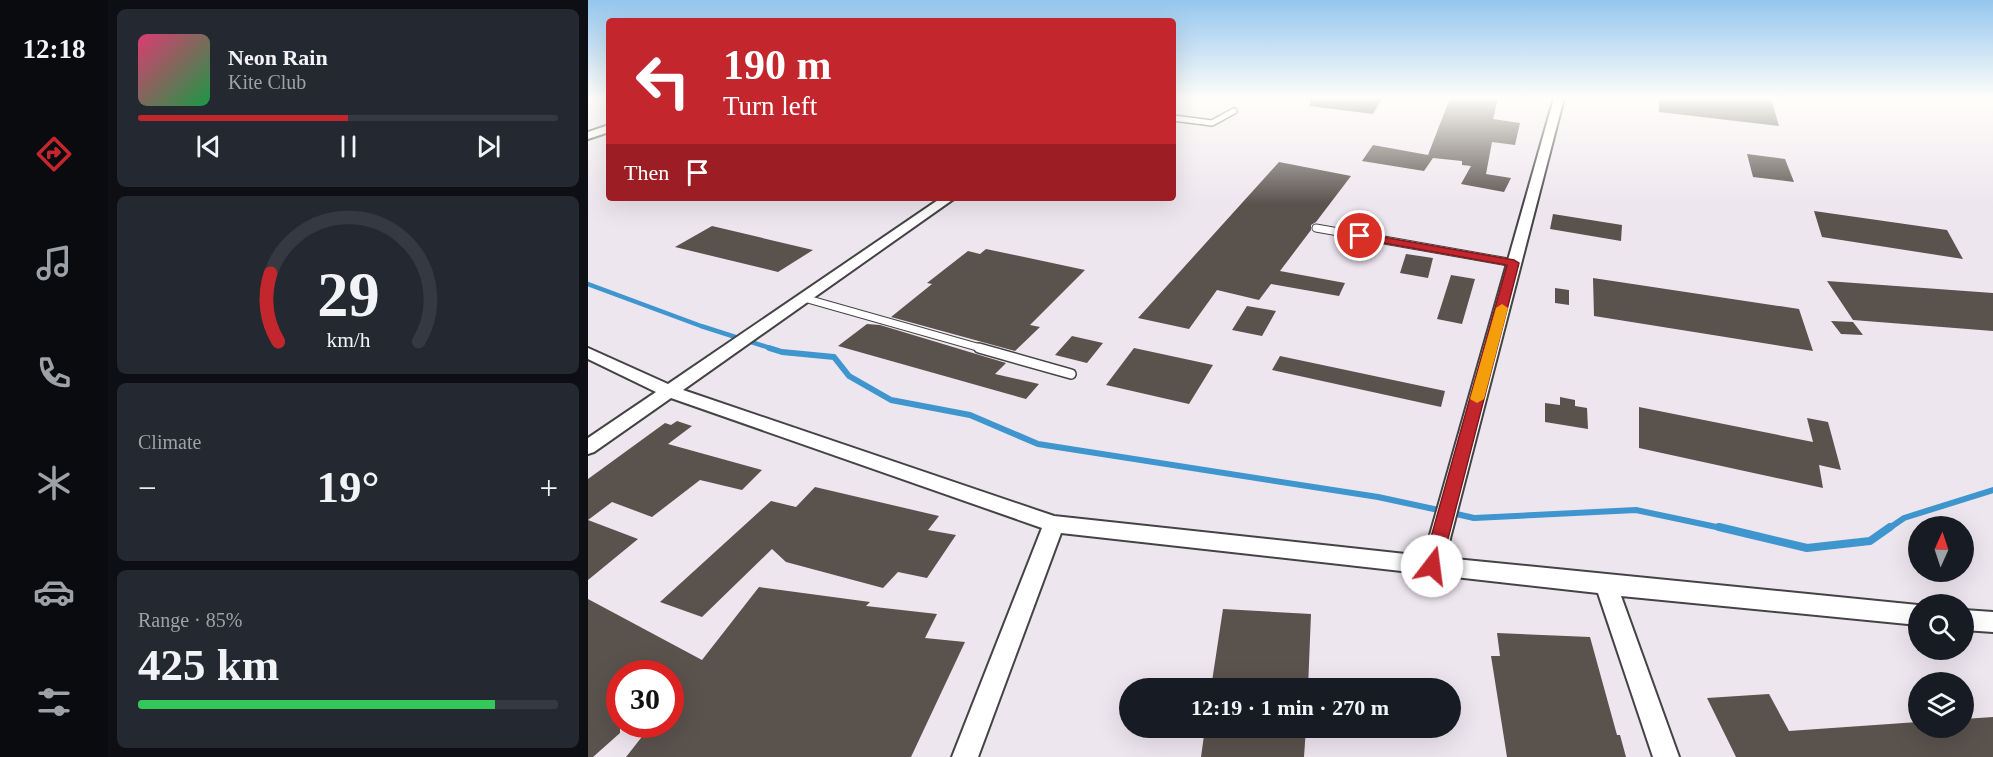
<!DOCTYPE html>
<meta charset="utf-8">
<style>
:root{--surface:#171b24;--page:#242831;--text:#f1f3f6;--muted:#9ea1a6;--line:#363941;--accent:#c4262e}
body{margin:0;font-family:"Times New Roman",serif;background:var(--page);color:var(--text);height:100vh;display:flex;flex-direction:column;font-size:22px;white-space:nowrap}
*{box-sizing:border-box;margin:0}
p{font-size:20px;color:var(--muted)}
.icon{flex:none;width:33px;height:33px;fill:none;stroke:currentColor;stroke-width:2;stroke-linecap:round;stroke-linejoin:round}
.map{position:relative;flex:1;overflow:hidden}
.drawer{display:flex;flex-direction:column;gap:9px;padding:9px;background:#0d0f14;width:480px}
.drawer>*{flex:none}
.banner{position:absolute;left:18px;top:18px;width:570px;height:183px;border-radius:6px;box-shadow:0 6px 24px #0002;background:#c4262e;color:#fff;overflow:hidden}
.needle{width:39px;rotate:3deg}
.tools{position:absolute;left:1320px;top:516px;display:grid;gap:12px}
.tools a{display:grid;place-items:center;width:66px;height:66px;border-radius:50%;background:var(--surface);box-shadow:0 6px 24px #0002;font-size:30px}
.speed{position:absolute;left:18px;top:660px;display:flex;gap:12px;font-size:30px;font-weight:700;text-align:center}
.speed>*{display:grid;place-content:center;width:78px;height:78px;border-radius:50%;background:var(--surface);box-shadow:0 6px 24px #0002;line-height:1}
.speed .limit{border:9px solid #d22;background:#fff;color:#111}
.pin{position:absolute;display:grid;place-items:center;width:51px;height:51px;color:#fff;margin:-26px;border:3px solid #fff;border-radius:50%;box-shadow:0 2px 6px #0007}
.me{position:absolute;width:66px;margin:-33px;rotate:15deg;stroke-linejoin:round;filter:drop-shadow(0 0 4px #0008)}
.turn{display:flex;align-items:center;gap:21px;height:126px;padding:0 18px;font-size:27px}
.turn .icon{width:78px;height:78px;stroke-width:2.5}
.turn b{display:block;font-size:42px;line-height:51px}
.then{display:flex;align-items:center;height:57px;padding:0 18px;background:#0003;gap:12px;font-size:22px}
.big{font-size:45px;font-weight:700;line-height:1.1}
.drawer .widget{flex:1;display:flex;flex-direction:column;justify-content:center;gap:9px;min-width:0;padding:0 21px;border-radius:9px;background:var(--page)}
.drawer .dial{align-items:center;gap:0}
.dial svg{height:156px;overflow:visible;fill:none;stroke:var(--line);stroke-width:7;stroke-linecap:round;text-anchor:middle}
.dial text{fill:var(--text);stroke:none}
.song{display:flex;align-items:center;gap:18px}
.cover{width:72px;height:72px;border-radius:9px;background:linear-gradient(135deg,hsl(340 70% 55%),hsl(140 70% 35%))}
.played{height:6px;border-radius:3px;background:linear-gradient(90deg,var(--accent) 50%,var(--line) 50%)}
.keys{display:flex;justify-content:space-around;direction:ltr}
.heat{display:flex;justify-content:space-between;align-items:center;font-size:33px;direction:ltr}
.charge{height:9px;border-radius:4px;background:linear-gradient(90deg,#34c759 85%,var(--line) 0)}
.trip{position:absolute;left:531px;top:678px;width:342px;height:60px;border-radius:30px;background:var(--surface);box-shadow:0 6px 24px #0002;font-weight:700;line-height:60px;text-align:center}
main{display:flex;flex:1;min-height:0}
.dock{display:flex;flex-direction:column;width:108px;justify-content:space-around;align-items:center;background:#090b0e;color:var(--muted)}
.dock .icon{width:42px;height:42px}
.dock .on{color:var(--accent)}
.dock b{font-size:27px;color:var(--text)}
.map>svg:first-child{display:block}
.industrial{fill:#eee6ef;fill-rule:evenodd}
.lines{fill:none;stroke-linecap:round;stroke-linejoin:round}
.stream-far2{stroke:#3f96cf;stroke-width:4.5}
.stream-far1{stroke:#3f96cf;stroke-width:6}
.stream{stroke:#3f96cf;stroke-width:8}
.building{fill:#5a524d}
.lane-far2-casing{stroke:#444;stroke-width:8}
.lane-far1-casing{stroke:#444;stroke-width:9}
.lane-casing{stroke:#444;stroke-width:12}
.street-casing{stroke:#444;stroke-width:4}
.lane-far2{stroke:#fff;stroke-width:5}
.lane-far1{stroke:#fff;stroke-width:7}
.lane{stroke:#fff;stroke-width:9}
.street{fill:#fff;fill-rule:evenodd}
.route{fill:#c4262e;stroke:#7f191e;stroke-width:1.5}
.slow{fill:#f59e0b}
</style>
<main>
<nav class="dock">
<b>12:18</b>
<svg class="icon on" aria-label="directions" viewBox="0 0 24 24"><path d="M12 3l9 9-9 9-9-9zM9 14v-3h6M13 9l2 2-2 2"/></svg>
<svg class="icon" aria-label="music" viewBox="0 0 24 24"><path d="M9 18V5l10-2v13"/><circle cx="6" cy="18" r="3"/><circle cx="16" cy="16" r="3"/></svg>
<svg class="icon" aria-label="phone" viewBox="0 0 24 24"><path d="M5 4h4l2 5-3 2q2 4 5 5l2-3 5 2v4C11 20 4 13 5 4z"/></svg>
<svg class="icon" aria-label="climate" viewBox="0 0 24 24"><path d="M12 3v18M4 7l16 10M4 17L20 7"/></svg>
<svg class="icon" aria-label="car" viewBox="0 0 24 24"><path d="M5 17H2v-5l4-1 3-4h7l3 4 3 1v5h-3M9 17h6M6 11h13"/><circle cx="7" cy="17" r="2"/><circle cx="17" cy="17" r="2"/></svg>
<svg class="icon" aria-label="filters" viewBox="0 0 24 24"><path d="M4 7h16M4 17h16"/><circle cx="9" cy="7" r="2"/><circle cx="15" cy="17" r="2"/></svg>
</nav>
<section class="drawer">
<div class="widget">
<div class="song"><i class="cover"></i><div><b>Neon Rain</b><p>Kite Club</p></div></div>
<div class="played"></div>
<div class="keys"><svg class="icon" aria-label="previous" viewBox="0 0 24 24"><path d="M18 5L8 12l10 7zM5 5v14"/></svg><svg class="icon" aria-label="pause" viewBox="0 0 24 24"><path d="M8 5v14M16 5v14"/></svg><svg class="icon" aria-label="next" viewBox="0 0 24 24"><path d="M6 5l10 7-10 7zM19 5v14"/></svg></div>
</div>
<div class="widget dial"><svg viewBox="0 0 100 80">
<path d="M14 69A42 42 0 1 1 86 69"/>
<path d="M14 69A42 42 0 0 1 10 34" stroke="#c4262e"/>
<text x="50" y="56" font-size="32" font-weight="700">29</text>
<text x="50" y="72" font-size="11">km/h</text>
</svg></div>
<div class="widget"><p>Climate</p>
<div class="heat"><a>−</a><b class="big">19°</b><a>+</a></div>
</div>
<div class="widget"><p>Range · 85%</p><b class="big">425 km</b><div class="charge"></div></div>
</section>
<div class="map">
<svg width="1405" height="757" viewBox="0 0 1405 757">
<rect width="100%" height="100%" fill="#fffdf5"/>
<path class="industrial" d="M0 98H21V198H585V98H1405V757H0ZM1330 526H1376V572H1330ZM1330 604H1376V650H1330ZM32 674H82V724H32ZM1330 682H1376V728H1330ZM542 688H862V728H542Z"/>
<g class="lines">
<path class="stream-far2" d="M0 284 113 326 185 349"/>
<path class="stream-far1" d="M181 348 194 352 246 357 261 376 303 400 382 415 450 444 790 497 855 511
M864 513 886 518 1048 510 1138 529
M1300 529 1316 518 1405 490"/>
<path class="stream" d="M1131 527 1219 548 1282 541 1302 527"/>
</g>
<path class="building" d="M723 98H794L785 114 722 106Z
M862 98H910L905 119 932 123 927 145 904 142 898 174 923 178 916 192 873 184 883 166 874 165V161L845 158 836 171 774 161 785 145 840 155Z
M1071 98H1183L1191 126 1071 112Z
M1159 154 1197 159 1206 182 1165 177Z
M691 162 763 176 728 222 723 225V230L692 271 757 283 751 296 683 284 671 300 629 290 601 329 550 318Z
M1226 211 1359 230 1375 259 1234 237Z
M965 214 1034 225 1033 241 962 229Z
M124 226 225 250 190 272 87 247Z
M398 249 497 270 442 325 452 327 427 351 303 317 344 284 339 283 380 251 392 254Z
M818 254 845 258 840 278 812 273Z
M863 275 887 279 874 324 849 319Z
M1005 278 1211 309 1225 351 1006 316Z
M1239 281 1405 293V331L1265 320Z
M967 288 981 290V305L967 303Z
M659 306 688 311 674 336 644 330Z
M1243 321 1265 322 1275 335 1253 334Z
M279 324 292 325 418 363 407 374 451 384 438 399 250 346Z
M484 336 515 343 499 363 467 355Z
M546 348 625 365 601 404 518 385Z
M692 356 857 391 853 407 684 370Z
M972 397 987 400V406L999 408 1000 429 957 422V403L972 405Z
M1051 407 1225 442 1219 418 1240 422 1253 470 1231 465 1235 488 1051 448Z
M89 421 104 426 80 444 174 470 154 490 112 480 64 517 24 502 0 520V479L77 423 83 425Z
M227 487 351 516 340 530 368 535 339 578 310 572 295 588 198 562 184 549 114 617 72 602 183 501 208 507Z
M0 520 50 539 0 580Z
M171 587 282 602 278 606 349 614 337 638 377 642 323 757H38L64 724H82V674H32V733L5 757H0V599L114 660Z
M635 609 723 614 720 688H623Z
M909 633 1002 637 1029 735H1032L1038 757H919L903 656H912Z
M1181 694 1201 731 1330 722V728H1376V719L1405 717V757H1148L1119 698Z
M617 728H718L716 757H613Z"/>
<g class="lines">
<g class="lane-far2-casing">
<path id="lane-far2" d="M585 118 624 123 646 111"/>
</g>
<g class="lane-far1-casing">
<path id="lane-far1" d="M728 228 926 263
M216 298 396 349"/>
</g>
<g class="lane-casing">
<path id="lane" d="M391 348 483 374"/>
</g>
<g class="street-casing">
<path id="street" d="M966 98H976L857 558 1330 605V625L1033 596 1091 757H1065L1010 593 473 533 390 757H364L454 528 83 398 6 452 0 454V438L68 392 0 359V348L80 384 353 198H367L95 390 466 516 836 556Z
M21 125V132L0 139V132Z
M1376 610 1405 612V632L1376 630Z"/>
</g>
<use href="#lane-far2" class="lane-far2"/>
<use href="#lane-far1" class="lane-far1"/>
<use href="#lane" class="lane"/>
<use href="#street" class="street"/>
</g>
<linearGradient id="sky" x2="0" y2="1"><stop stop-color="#95c6ee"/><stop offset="0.48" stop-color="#fffefa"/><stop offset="1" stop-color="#fffefa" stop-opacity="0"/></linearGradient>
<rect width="1405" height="204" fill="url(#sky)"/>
<path class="route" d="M772 233 926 260 931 263 853 566 850 571 844 573 838 571 835 566 919 265 768 238V234Z"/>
<path class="slow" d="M914 304 920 308 896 399 889 403 882 399 908 308Z"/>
</svg>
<div class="tools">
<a><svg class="needle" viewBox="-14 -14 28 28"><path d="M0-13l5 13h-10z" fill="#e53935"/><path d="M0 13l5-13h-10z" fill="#9ea1a6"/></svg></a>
<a><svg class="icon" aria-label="search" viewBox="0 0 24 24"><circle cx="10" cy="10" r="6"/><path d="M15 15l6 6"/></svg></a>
<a><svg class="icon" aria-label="layers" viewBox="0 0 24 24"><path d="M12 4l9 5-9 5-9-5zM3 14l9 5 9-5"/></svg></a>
</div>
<div class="speed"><div class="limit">30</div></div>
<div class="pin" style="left:772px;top:236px;background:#d93025"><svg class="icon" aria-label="arrive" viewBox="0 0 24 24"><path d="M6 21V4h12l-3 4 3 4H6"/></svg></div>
<svg class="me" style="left:844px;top:566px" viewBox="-20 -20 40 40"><circle r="19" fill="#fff"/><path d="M0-13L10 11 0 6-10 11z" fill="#c4262e"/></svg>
<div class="trip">12:19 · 1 min · 270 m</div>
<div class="banner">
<div class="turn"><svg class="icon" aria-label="left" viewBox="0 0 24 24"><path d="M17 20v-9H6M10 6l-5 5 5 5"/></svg><div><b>190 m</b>Turn left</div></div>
<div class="then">Then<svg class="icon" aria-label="arrive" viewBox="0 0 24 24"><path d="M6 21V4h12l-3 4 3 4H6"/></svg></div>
</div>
</div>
</main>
